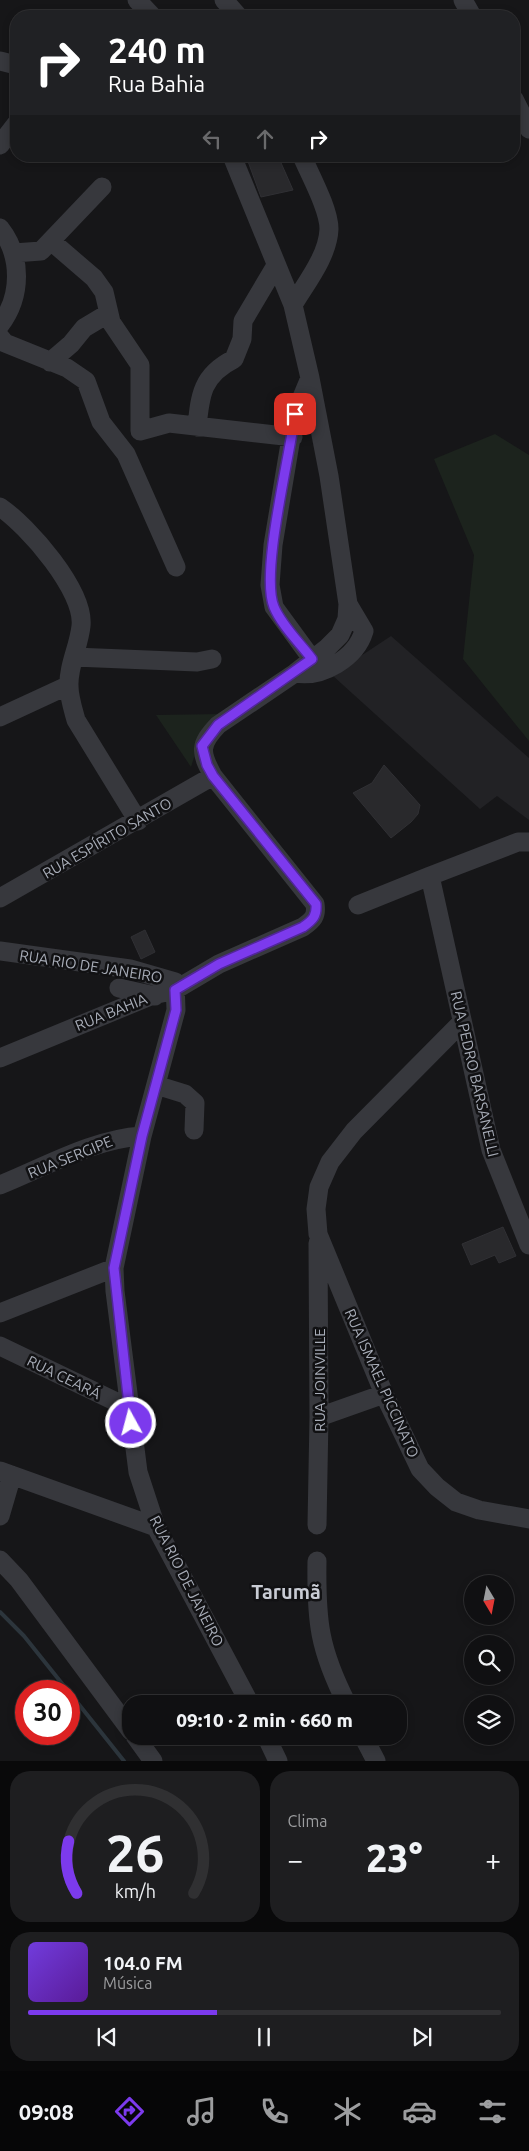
<!DOCTYPE html>
<html lang="pt">
<meta charset="utf-8">
<style>
:root{--surface:#101012;--page:#1e1e20;--text:#f1f3f6;--muted:#9c9d9f;--line:#303032;--accent:#7c3aed}
body{margin:0;font-family:Ubuntu,sans-serif;background:var(--page);color:var(--text);height:100vh;display:flex;flex-direction:column;font-size:19px;white-space:nowrap}
*{box-sizing:border-box;margin:0}
p{font-size:16px;color:var(--muted)}
.icon{flex:none;width:28px;height:28px;fill:none;stroke:currentColor;stroke-width:2;stroke-linecap:round;stroke-linejoin:round}
.map{position:relative;height:1761px;overflow:hidden}
.side{display:flex;flex-direction:column;gap:10px;padding:10px;background:#09090a;flex:1}
.side>*{flex:none}
.banner{position:absolute;left:10px;top:10px;width:510px;height:152px;border-radius:20px;box-shadow:0 2px 8px #0003,0 0 0 1px var(--line);background:#202124;color:#fff;overflow:hidden}
.needle{width:32px;rotate:170deg}
.buttons{position:absolute;left:464px;top:1575px;display:grid;gap:10px}
.buttons a{display:grid;place-items:center;width:50px;height:50px;border-radius:50%;background:var(--surface);box-shadow:0 2px 8px #0003,0 0 0 1px var(--line);font-size:25px}
.speed{position:absolute;left:15px;top:1680px;display:flex;gap:10px;font-size:25px;font-weight:700;text-align:center}
.speed>*{display:grid;place-content:center;width:65px;height:65px;border-radius:50%;background:var(--surface);box-shadow:0 2px 8px #0003,0 0 0 1px var(--line);line-height:1}
.speed .limit{border:8px solid #d22;background:#fff;color:#111}
.pin{position:absolute;display:grid;place-items:center;width:42px;height:42px;color:#fff;margin:-21px;border-radius:10px;box-shadow:0 2px 8px #0006}
.me{position:absolute;width:55px;margin:-28px;rotate:353deg;stroke-linejoin:round;filter:drop-shadow(0 0 4px #0008)}
.turn{display:flex;align-items:center;gap:18px;height:105px;padding:0 15px;font-size:22px}
.turn .icon{width:65px;height:65px;stroke-width:2.5}
.turn b{display:block;font-size:35px;line-height:42px}
.lanes{display:flex;align-items:center;height:48px;padding:0 15px;background:#0003;justify-content:center;gap:25px;direction:ltr}
.lanes .off{opacity:.35}
.big{font-size:38px;font-weight:800;line-height:1.1}
.side .tile{flex:1;display:flex;flex-direction:column;justify-content:center;gap:8px;min-width:0;padding:0 18px;border-radius:20px;background:var(--page)}
.side .dial{align-items:center;gap:0}
.dial svg{height:130px;overflow:visible;fill:none;stroke:var(--line);stroke-width:7;stroke-linecap:round;text-anchor:middle}
.dial text{fill:var(--text);stroke:none}
.song{display:flex;align-items:center;gap:15px}
.cover{width:60px;height:60px;border-radius:8px;background:linear-gradient(135deg,hsl(260 70% 55%),hsl(270 70% 35%))}
.played{height:5px;border-radius:2px;background:linear-gradient(90deg,var(--accent) 40%,var(--line) 40%)}
.keys{display:flex;justify-content:space-around;direction:ltr}
.heat{display:flex;justify-content:space-between;align-items:center;font-size:28px;direction:ltr}
.side .tiles{flex:1;display:grid;gap:10px;grid-template-columns:1fr 1fr}
.tile:last-child{grid-column:span 2}
.trip{position:absolute;left:122px;top:1695px;width:285px;height:50px;border-radius:20px;background:var(--surface);box-shadow:0 2px 8px #0003,0 0 0 1px var(--line);font-weight:800;line-height:50px;text-align:center}
.tabs{display:flex;height:80px;justify-content:space-around;align-items:center;background:#060607;color:var(--muted)}
.tabs .icon{width:35px;height:35px}
.tabs .current{color:var(--accent)}
.tabs b{font-size:22px;color:var(--text)}
.map>svg:first-child{display:block}
.built{fill:#222225}
.green{fill:#1c231d}
.lines{fill:none;stroke-linecap:round;stroke-linejoin:round}
.stream{stroke:#2c353c;stroke-width:4}
.building{fill:#29292c;stroke:#303034}
.minor{stroke:#37383d;stroke-width:19}
.route-casing{stroke:#51269a;stroke-width:12}
.route{stroke:#7c3aed;stroke-width:9}
.labels{text-anchor:middle;dominant-baseline:central;stroke-width:5;stroke-linejoin:round;paint-order:stroke}
.street-label{font-size:15px;fill:#a8adb8;stroke:#111113}
.district-label{font-size:20px;font-weight:bold;fill:#c9ccd4;stroke:#111113}
</style>
<div class="map">
<svg width="529" height="1761" viewBox="0 0 529 1761">
<rect width="100%" height="100%" fill="#161618"/>
<path class="built" d="M391 636 529 758V820L497 796 480 809 332 675Z"/>
<path class="green" d="M495 434 529 455V741L463 659 474 555 434 459Z
M224 714 200 738 191 767 156 715Z"/>
<g class="lines">
<path class="stream" d="M0 1612 24 1636 68 1691
M69 1692 124 1761"/>
</g>
<path class="building" d="M246 156H278L293 190 261 197Z
M384 765 420 805 418 814 411 822 391 838 353 793 372 783Z
M145 930 155 952 141 959 131 937Z
M503 1227 516 1256 499 1263 495 1255 471 1265 462 1244Z"/>
<g class="lines">
<path class="minor" d="M137 0 152 16
M224 0 238 16
M463 0 472 16
M0 61 16 65
M514 99 529 129
M0 145 16 124
M0 228C22 256 22 296 0 325
M51 241 94 278 104 292 111 322 140 365V431L169 423 293 437
M14 253 41 251 102 187
M293 305C306 283 328 256 329 229 329 209 310 175 302 156
M0 337 5 343 67 368 86 381 101 422 126 454 176 567
M50 362 71 344 84 328 109 313
M310 378 295 414 273 545 270 585 274 607 312 659
M197 427C200 395 202 375 234 359L242 339 243 321 275 267
M0 507C28 526 85 591 81 626 79 646 68 666 69 686 69 697 73 709 76 720L138 821
M74 657 197 662 212 659
M295 673C322 678 356 658 364 631L348 604
M0 717 69 685
M529 842H518L430 876 491 1150 529 1245
M0 898 213 776
M358 905 430 876
M0 951 130 969 175 982 176 1010 142 1136 114 1268 115 1291 138 1472 156 1527 250 1704
M119 988 155 996
M462 1022 354 1131 330 1162 319 1187 316 1209 318 1234 384 1394 420 1469 437 1487 456 1502 479 1510 529 1519
M0 1058 153 995 175 990 219 964 303 927C313 920 317 916 315 904L213 776C200 752 199 745 218 725L295 673 327 648 340 635 347 619 348 604 329 476 310 378 293 305 232 156
M156 1085 185 1094 195 1103 194 1130
M0 1185C45 1167 93 1139 142 1136
M0 1313 114 1268
M0 1346 129 1408
M319 1417 384 1394
M0 1471 156 1527
M0 1516 12 1475
M317 1525 319 1417 318 1243
M0 1560 19 1580 131 1731
M317 1561C316 1621 319 1649 347 1704
M135 1736 153 1761
M266 1736 278 1761
M363 1736 376 1761"/>
</g>
<g class="lines">
<g class="route-casing">
<path id="route" d="M131 1423 114 1268 142 1136 176 1010 175 990 219 964 303 927C313 920 317 916 316 904L213 776 207 765 202 746 218 725 312 659C300 643 282 626 274 607 260 573 290 456 295 414"/>
</g>
<use href="#route" class="route"/>
</g>
<g class="labels">
<g class="street-label">
<text transform="translate(107 838) rotate(-30)">RUA ESPÍRITO SANTO</text>
<text transform="translate(91 966) rotate(9)">RUA RIO DE JANEIRO</text>
<text transform="translate(111 1012) rotate(-22)">RUA BAHIA</text>
<text transform="translate(475 1074) rotate(77)">RUA PEDRO BARSANELLI</text>
<text transform="translate(70 1157) rotate(-22)">RUA SERGIPE</text>
<text transform="translate(64 1377) rotate(26)">RUA CEARÁ</text>
<text transform="translate(319 1380) rotate(-90)">RUA JOINVILLE</text>
<text transform="translate(382 1383) rotate(66)">RUA ISMAEL PICCINATO</text>
<text transform="translate(187 1581) rotate(63)">RUA RIO DE JANEIRO</text>
</g>
<g class="district-label">
<text x="286" y="1591">Tarumã</text>
</g>
</g>
</svg>
<div class="buttons">
<a><svg class="needle" viewBox="-14 -14 28 28"><path d="M0-13l5 13h-10z" fill="#e53935"/><path d="M0 13l5-13h-10z" fill="#9c9d9f"/></svg></a>
<a><svg class="icon" aria-label="search" viewBox="0 0 24 24"><circle cx="10" cy="10" r="6"/><path d="M15 15l6 6"/></svg></a>
<a><svg class="icon" aria-label="layers" viewBox="0 0 24 24"><path d="M12 4l9 5-9 5-9-5zM3 14l9 5 9-5"/></svg></a>
</div>
<div class="speed"><div class="limit">30</div></div>
<div class="pin" style="left:295px;top:414px;background:#d93025"><svg class="icon" aria-label="arrive" viewBox="0 0 24 24"><path d="M6 21V4h12l-3 4 3 4H6"/></svg></div>
<svg class="me" style="left:131px;top:1423px" viewBox="-20 -20 40 40"><circle r="17" fill="#7c3aed" stroke="#fff" stroke-width="3"/><path d="M0-11L8 9 0 5-8 9z" fill="#fff"/></svg>
<div class="trip">09:10 · 2 min · 660 m</div>
<div class="banner">
<div class="turn"><svg class="icon" aria-label="right" viewBox="0 0 24 24"><path d="M7 20v-9h11M14 6l5 5-5 5"/></svg><div><b>240 m</b>Rua Bahia</div></div>
<div class="lanes"><svg class="icon off" aria-label="left" viewBox="0 0 24 24"><path d="M17 20v-9H6M10 6l-5 5 5 5"/></svg><svg class="icon off" aria-label="ahead" viewBox="0 0 24 24"><path d="M12 20V5M6 11l6-6 6 6"/></svg><svg class="icon" aria-label="right" viewBox="0 0 24 24"><path d="M7 20v-9h11M14 6l5 5-5 5"/></svg></div>
</div>
</div>
<section class="side">
<div class="tiles">
<div class="tile dial"><svg viewBox="0 0 100 80">
<path d="M14 69A42 42 0 1 1 86 69"/>
<path d="M14 69A42 42 0 0 1 9 37" stroke="#7c3aed"/>
<text x="50" y="56" font-size="32" font-weight="700">26</text>
<text x="50" y="72" font-size="11">km/h</text>
</svg></div>
<div class="tile"><p>Clima</p>
<div class="heat"><a>−</a><b class="big">23°</b><a>+</a></div>
</div>
<div class="tile">
<div class="song"><i class="cover"></i><div><b>104.0 FM</b><p>Música</p></div></div>
<div class="played"></div>
<div class="keys"><svg class="icon" aria-label="previous" viewBox="0 0 24 24"><path d="M18 5L8 12l10 7zM5 5v14"/></svg><svg class="icon" aria-label="pause" viewBox="0 0 24 24"><path d="M8 5v14M16 5v14"/></svg><svg class="icon" aria-label="next" viewBox="0 0 24 24"><path d="M6 5l10 7-10 7zM19 5v14"/></svg></div>
</div>
</div>
</section>
<nav class="tabs">
<b>09:08</b>
<svg class="icon current" aria-label="directions" viewBox="0 0 24 24"><path d="M12 3l9 9-9 9-9-9zM9 14v-3h6M13 9l2 2-2 2"/></svg>
<svg class="icon" aria-label="music" viewBox="0 0 24 24"><path d="M9 18V5l10-2v13"/><circle cx="6" cy="18" r="3"/><circle cx="16" cy="16" r="3"/></svg>
<svg class="icon" aria-label="phone" viewBox="0 0 24 24"><path d="M5 4h4l2 5-3 2q2 4 5 5l2-3 5 2v4C11 20 4 13 5 4z"/></svg>
<svg class="icon" aria-label="climate" viewBox="0 0 24 24"><path d="M12 3v18M4 7l16 10M4 17L20 7"/></svg>
<svg class="icon" aria-label="car" viewBox="0 0 24 24"><path d="M5 17H2v-5l4-1 3-4h7l3 4 3 1v5h-3M9 17h6M6 11h13"/><circle cx="7" cy="17" r="2"/><circle cx="17" cy="17" r="2"/></svg>
<svg class="icon" aria-label="filters" viewBox="0 0 24 24"><path d="M4 7h16M4 17h16"/><circle cx="9" cy="7" r="2"/><circle cx="15" cy="17" r="2"/></svg>
</nav>
